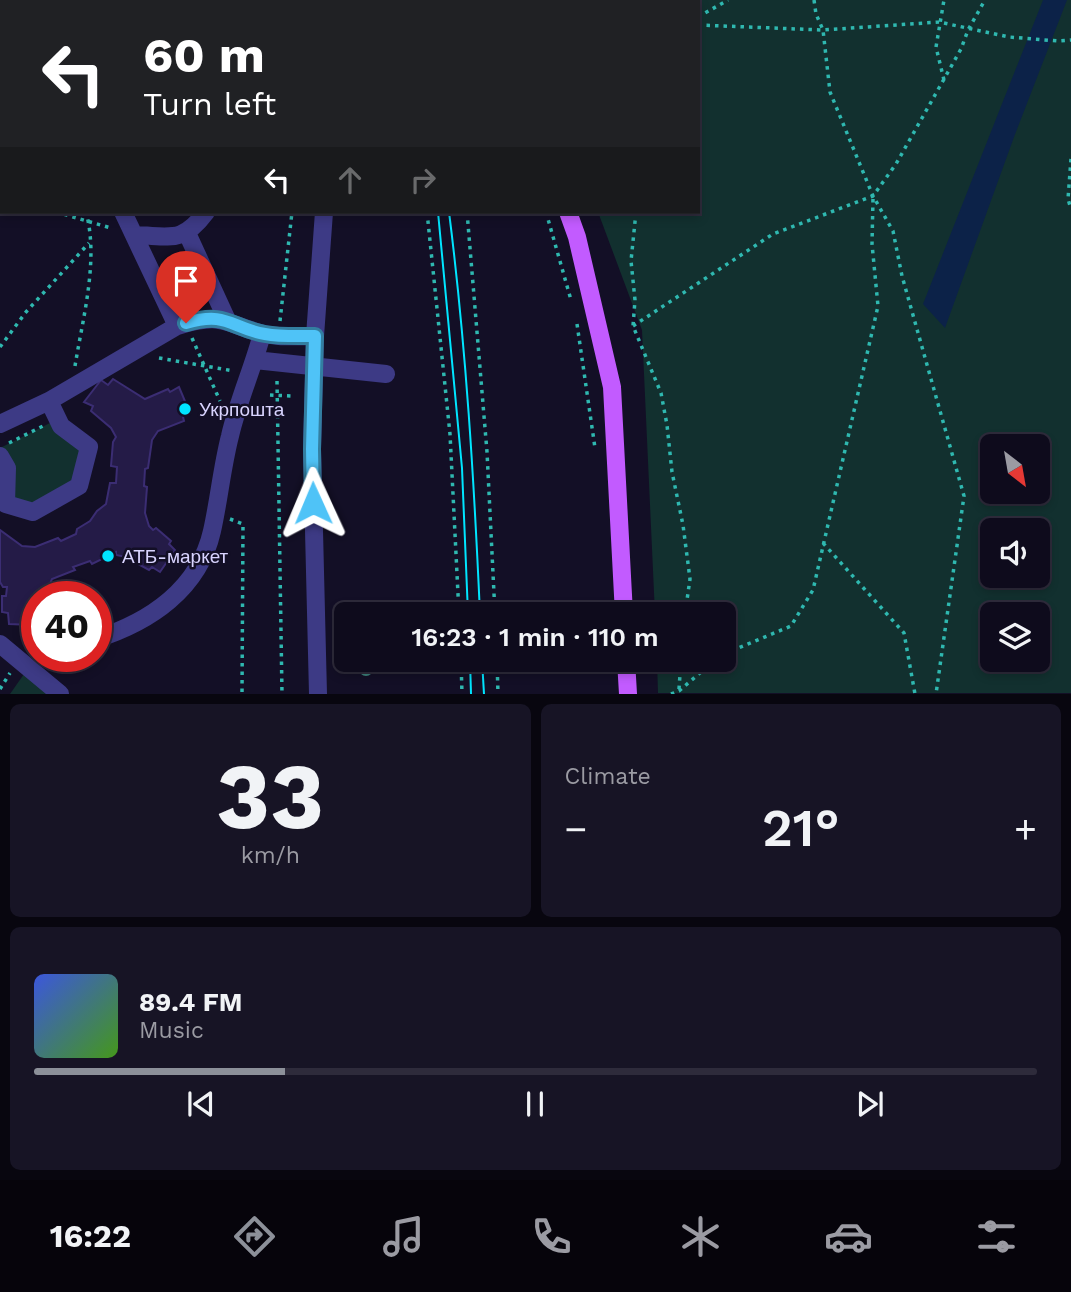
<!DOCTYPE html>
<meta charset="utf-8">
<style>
:root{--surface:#0e0b1c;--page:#171425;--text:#f1f3f6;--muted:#9b9ba3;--line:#2e2b3b;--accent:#8c9099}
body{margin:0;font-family:"Work Sans",sans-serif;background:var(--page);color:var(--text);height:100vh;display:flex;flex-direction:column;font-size:26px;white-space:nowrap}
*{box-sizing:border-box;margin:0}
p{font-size:23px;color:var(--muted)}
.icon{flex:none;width:38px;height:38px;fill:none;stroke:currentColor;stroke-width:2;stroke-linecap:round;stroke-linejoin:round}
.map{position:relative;height:694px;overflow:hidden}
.sheet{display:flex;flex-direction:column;gap:10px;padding:10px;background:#08060f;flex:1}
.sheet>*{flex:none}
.guide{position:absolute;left:0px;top:0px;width:700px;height:214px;box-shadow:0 4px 10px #0003,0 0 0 2px var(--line);background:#202124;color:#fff;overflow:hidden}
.needle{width:46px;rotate:149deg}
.buttons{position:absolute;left:980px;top:434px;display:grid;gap:14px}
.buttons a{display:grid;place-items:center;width:70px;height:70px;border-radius:10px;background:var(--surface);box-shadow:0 4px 10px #0003,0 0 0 2px var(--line);font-size:35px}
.speed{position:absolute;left:21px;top:581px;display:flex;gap:14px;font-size:35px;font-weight:700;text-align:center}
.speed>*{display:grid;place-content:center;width:91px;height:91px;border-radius:50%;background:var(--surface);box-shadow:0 4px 10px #0003,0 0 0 2px var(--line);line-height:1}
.speed .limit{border:10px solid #d22;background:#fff;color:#111}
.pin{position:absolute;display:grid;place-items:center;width:60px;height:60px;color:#fff;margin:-72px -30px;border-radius:50% 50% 50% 0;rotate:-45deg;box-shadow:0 0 7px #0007}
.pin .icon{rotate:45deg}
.me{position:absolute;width:77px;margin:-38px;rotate:359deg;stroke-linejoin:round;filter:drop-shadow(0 0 5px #0008)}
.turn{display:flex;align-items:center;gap:24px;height:147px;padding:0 28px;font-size:32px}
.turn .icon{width:91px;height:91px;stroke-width:2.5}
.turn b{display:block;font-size:49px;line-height:60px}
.lanes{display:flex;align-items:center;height:66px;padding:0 28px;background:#0003;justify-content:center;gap:35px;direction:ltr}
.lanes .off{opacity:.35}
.big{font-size:52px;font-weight:600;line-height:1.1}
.sheet .tile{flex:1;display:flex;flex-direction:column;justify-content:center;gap:10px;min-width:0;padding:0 24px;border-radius:10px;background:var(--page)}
.sheet .dial{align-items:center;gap:0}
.dial b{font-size:91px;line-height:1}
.song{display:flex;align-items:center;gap:21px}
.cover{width:84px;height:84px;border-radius:10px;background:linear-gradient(135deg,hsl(230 70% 55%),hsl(100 70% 35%))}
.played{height:7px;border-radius:4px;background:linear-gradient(90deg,var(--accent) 25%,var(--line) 25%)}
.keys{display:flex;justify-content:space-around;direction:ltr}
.heat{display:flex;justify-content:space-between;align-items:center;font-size:38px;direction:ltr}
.sheet .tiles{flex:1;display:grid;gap:10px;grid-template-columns:1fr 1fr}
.tile:last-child{grid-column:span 2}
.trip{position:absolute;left:334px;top:602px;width:402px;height:70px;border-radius:10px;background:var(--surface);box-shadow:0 4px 10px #0003,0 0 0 2px var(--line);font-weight:600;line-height:70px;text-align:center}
.tabs{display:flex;height:112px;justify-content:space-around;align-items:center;background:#06040b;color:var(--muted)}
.tabs .icon{width:49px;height:49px}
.tabs .current{color:var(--accent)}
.tabs b{font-size:32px;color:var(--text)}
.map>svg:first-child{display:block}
.green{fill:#12302f;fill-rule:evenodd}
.water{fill:#0c2248}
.building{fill:#241b47;stroke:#3b2d73;stroke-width:2}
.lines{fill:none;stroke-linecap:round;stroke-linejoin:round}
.path{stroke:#2fb8b0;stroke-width:3.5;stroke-dasharray:3.5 5;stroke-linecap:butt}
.minor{stroke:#3d3a85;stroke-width:18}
.major{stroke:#c25bff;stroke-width:18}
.tram{stroke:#00e5ff;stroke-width:2}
.tree{fill:#3d827b}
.route-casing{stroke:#337fa1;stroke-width:18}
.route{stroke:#4fc3f7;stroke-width:12}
.poi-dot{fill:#00e5ff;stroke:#130f26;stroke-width:2.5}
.labels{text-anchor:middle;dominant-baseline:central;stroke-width:5;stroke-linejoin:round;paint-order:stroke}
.poi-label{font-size:19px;fill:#d9d4ff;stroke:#130f26;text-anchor:start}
</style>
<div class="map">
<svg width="1071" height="694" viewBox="0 0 1071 694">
<rect width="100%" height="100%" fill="#130f26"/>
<path class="green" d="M515 0H1071V693H658L657 660H724V614H655L642 330 598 212H698V2ZM992 446H1038V492H992ZM992 530H1038V576H992ZM992 614H1038V660H992Z
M58 419 89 447 79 486 33 512 6 504 0 448Z
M24 674 48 694H10Z"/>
<path class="water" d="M1043 0H1067L1014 137 945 328 923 304Z"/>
<path class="building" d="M0 0H20L2 2 0 13Z
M88 0H154L156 2H91Z
M176 0H202L203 2H173Z
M113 379 145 399 168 389 170 392 179 387 190 413 183 417 184 421 158 431 152 440 148 468 145 469 144 486 147 487 145 513 149 526 153 530 156 528 171 541 169 544 175 550 160 572 152 567 149 570 136 563V561L128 555 126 557 116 555V552L92 564 90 561 73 567 75 570 52 579 49 586 42 591 41 597H37V616L33 625 9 624 8 613 2 612V596H6L7 587H3L0 582V530L22 546 35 547 58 538 61 541 76 534 77 529 90 521 97 511 106 504 110 483H116L117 467 111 466 113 442 116 437 111 428 91 411 93 406 84 402 101 380 108 385Z"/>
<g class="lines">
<path class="path" d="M396 0 397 2
M430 0 431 2
M501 0V2
M534 0V2
M588 0V2
M814 0 816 14 823 30 830 92 873 196 893 231 902 276 964 496 936 694
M307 2V0
M698 17 728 0
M698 25 823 30 939 22 1009 37 1058 41 1071 40
M944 80 936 47 944 0
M1071 159 1068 199 1071 209
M0 195 2 196
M56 212 111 228
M427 212 450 434 459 614
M467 212 487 452 495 614
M546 212 571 300
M636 212 631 261 635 300 633 326 661 393 667 425 672 472 683 525 690 579 685 614
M280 321 292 212
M577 324 595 448
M633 326 773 234 873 196 896 164 961 49 968 30 985 0
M192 338 220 401
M0 347 26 312 89 243
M159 358 234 371
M75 366C83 317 99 260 86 212
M277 381 282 694
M270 395 292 396
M9 443 43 426
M230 519 243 524 242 694
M823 543 904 633 915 694
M724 654 791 626 813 590 878 306 872 244 873 198
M461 660 462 694
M497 660 498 694
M0 689 10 673
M679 689 681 660
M671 694 679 691 715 660"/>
<path class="minor" d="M247 0 248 2
M343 2V0
M0 45 2 44
M0 74 2 75
M123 212 177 326
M187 233 227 320
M135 235C171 236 182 244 206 212
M255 360 386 374
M0 424 49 401 177 326C221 313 220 321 260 333 277 338 297 336 315 336
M0 456 7 468 6 504 33 512 79 486 89 447 61 426 49 401
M96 639C150 622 199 589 212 531 219 500 222 467 230 436 238 401 253 368 262 334
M0 644 60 694
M318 694 312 449 315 336 324 212"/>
<path class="major" d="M477 0 478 2
M568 212 577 237 612 387 624 614
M626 660 628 694"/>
<path class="tram" d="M419 0V2
M438 212 462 468 468 614
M449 212C466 346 474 480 480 614
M470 660 471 694
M482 660 484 694"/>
</g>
<circle class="tree" cx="366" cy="669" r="7"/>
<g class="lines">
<g class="route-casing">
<path id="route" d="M186 323C228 311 230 328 265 334 281 337 298 336 315 336L312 449 313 503"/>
</g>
<use href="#route" class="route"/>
</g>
<g class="poi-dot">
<circle cx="185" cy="409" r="7"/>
<circle cx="108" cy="556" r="7"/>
</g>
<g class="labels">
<g class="poi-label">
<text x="199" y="409">Укрпошта</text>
<text x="122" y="556">АТБ-маркет</text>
</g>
</g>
</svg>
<div class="buttons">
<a><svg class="needle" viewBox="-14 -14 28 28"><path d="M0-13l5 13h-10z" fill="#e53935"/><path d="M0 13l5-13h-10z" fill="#9b9ba3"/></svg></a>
<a><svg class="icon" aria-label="sound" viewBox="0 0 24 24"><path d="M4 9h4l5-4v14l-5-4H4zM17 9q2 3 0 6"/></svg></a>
<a><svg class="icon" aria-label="layers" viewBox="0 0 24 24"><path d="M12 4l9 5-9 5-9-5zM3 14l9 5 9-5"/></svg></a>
</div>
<div class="speed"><div class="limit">40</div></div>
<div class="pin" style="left:186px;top:323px;background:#d93025"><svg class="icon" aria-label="arrive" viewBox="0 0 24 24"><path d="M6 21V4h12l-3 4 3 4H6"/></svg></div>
<svg class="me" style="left:313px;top:503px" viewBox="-20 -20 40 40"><path d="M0-17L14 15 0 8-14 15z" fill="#4fc3f7" stroke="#fff" stroke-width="4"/></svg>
<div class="trip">16:23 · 1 min · 110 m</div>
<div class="guide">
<div class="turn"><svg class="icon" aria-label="left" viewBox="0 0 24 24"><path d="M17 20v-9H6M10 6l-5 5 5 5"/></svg><div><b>60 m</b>Turn left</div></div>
<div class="lanes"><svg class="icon" aria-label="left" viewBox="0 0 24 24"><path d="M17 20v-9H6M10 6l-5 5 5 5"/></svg><svg class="icon off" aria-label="ahead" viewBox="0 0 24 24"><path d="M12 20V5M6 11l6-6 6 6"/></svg><svg class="icon off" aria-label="right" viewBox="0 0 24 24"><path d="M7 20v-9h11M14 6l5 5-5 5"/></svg></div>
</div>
</div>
<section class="sheet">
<div class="tiles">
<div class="tile dial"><b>33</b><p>km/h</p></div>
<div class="tile"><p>Climate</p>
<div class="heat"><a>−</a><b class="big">21°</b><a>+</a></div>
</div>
<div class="tile">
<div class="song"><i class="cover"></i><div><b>89.4 FM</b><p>Music</p></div></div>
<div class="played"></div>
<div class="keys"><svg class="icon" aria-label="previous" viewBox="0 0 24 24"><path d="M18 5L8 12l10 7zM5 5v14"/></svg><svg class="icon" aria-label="pause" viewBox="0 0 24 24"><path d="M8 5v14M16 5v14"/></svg><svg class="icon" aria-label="next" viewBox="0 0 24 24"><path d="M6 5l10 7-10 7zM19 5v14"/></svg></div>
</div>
</div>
</section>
<nav class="tabs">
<b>16:22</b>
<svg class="icon current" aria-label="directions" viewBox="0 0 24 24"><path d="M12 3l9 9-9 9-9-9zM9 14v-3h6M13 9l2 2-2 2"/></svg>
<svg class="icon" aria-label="music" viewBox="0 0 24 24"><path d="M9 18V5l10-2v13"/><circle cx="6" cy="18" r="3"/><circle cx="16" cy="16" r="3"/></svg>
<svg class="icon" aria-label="phone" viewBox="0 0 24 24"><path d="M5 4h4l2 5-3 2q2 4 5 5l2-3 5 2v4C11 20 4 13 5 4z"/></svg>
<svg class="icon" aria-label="climate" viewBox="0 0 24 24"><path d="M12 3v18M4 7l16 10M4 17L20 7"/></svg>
<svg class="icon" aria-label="car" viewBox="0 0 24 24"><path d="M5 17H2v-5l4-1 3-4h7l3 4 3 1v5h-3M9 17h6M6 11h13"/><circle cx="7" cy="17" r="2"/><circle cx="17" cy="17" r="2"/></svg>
<svg class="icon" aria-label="filters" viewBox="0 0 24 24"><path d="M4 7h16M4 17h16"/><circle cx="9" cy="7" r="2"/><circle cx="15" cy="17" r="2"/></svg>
</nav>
